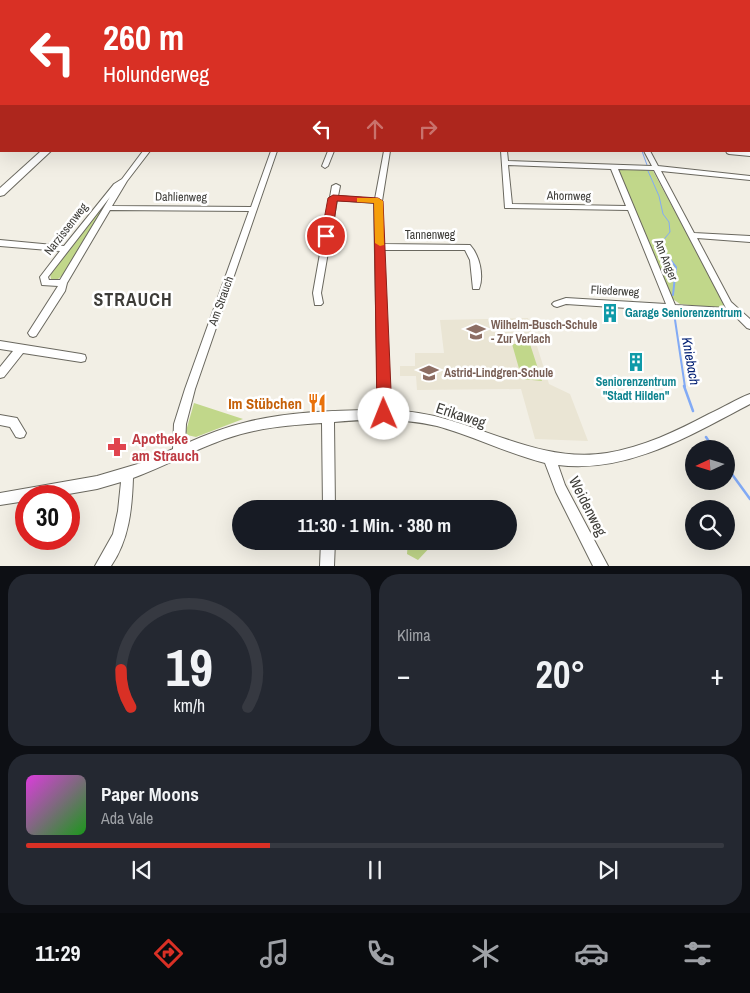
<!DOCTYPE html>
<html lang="de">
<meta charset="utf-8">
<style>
:root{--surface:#171b24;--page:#242831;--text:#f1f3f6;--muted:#9ea1a6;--line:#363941;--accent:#d93025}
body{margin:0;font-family:"Archivo Narrow",sans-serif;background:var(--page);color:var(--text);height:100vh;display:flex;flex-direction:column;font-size:19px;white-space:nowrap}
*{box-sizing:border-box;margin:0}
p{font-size:16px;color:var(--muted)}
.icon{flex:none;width:28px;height:28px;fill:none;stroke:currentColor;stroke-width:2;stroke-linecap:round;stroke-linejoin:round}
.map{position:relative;height:566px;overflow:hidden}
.details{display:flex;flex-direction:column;gap:8px;padding:8px;background:#0d0f14;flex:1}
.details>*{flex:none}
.banner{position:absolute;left:0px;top:0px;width:750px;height:152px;box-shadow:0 5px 20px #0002;background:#d93025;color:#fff;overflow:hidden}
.needle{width:32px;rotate:266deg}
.tools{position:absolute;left:685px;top:440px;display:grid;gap:10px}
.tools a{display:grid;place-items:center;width:50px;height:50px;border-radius:50%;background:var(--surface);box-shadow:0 5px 20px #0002;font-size:25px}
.speed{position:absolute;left:15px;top:485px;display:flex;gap:10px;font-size:25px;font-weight:700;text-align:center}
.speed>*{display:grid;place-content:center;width:65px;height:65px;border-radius:50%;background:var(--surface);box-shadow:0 5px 20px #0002;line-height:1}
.speed .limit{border:8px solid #d22;background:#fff;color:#111}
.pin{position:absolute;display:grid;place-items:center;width:42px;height:42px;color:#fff;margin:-21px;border:2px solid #fff;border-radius:50%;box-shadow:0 1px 5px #0007}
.me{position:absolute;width:55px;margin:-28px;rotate:359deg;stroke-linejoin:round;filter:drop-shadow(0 0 4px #0008)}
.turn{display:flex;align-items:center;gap:18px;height:105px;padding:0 20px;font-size:22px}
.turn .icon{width:65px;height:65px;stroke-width:2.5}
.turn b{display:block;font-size:35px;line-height:42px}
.lanes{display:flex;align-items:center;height:48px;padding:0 20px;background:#0003;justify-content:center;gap:25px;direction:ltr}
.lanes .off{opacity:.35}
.big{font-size:38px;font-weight:800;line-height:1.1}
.details .widget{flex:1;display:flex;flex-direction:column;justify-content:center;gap:8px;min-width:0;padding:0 18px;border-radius:20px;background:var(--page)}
.details .dial{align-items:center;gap:0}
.dial svg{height:130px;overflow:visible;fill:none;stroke:var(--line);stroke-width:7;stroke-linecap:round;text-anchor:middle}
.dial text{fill:var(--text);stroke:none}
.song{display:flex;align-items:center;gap:15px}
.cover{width:60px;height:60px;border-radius:8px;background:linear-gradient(135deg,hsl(300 70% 55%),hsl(120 70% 35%))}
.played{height:5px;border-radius:2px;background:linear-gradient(90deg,var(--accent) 35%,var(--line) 35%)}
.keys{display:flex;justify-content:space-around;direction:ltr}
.heat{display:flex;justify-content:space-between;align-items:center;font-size:28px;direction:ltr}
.details .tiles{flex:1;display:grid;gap:8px;grid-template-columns:1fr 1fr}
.widget:last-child{grid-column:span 2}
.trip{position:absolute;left:232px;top:500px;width:285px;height:50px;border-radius:25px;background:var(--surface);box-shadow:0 5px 20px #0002;font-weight:800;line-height:50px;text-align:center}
.dock{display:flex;height:80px;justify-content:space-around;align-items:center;background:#090b0e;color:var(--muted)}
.dock .icon{width:35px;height:35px}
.dock .current{color:var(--accent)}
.dock b{font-size:22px;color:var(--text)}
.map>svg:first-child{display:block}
.built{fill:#eae5d4}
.green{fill:#c1d78a}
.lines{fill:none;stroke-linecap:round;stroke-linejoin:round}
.stream-far2{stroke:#82aaf5;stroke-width:1}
.stream-far1{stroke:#82aaf5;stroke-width:2}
.stream{stroke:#82aaf5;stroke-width:2.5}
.street-casing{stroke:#6a685f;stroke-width:2}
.secondary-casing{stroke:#6a685f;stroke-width:2}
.highway-casing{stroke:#cdcccb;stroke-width:2}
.street{fill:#fff;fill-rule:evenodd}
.secondary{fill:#fff;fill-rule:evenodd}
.highway{fill:#9a8c34;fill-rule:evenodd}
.route{fill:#d93025;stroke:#8d1f18}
.slow{fill:#f59e0b}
.labels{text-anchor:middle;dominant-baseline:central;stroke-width:5;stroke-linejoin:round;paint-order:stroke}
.street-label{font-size:12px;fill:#3d3c38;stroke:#fff}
.culture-label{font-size:12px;font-weight:bold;fill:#0d838f;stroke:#fff;text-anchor:start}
.education-label{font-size:12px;font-weight:bold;fill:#785e54;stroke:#fff;text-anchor:start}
.water-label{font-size:14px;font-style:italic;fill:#001f73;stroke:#fff}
.near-food-label{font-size:15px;font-weight:bold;fill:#c56008;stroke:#fff;text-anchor:end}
.near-street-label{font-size:15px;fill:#3d3c38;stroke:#fff}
.near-health-label{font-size:15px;font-weight:bold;fill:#be3a42;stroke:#fff;text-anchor:start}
.district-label{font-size:18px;font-weight:bold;letter-spacing:1px;fill:#3d3c38;stroke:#fff}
</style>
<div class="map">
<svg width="750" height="566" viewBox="0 0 750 566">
<rect width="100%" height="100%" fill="#f2efe5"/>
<path class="built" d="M528 318 549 384 570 394 588 441 535 439 521 389 417 390 416 376H400V366H415V353H444L440 320Z"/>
<path class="green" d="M226 0H750V132L749 1H224Z
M617 167 653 171 725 304 720 308 680 304 670 297Z
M118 186 64 274 58 279H51L50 274 54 269Z
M512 344H530L542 381 522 379Z
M194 403 243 419 196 437 187 435 186 431Z
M408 541H442L433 544 418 560 407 554Z"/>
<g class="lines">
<path class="stream-far2" d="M439 0 441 1
M600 0 602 1
M642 151 647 165
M648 171 659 196 663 214 669 222 670 232 661 243 663 250"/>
<path class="stream-far1" d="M662 249 676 267 673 295
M674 313 685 387"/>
<path class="stream" d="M684 386 693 411
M706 437 714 449
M726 466 750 499"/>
<g class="street-casing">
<path id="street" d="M0 79 1 80V82L0 83Z
M0 95H1V99H0Z
M0 121 1 122V127H0Z
M143 151H150L127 181 112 206 251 207 271 151H277L195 389 186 424 185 444C205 435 226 427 247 422 286 412 338 410 378 410L374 203 337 200 321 293 323 303 321 305H315L313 293 332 186 336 184 340 186 338 196 375 199 384 151H390L382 201 383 244 470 245C480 256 484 276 479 289H473L470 260 465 250H383L389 410C410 411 430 414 449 420 501 435 550 462 607 453 643 447 677 431 709 414 723 408 736 399 750 394V404C691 435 627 474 558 465L565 485 608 566H593L556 492 545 463C508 454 474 436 437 426 403 418 368 419 334 422L335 509H323L322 423C289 425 256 428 225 439 193 450 164 467 133 478 132 509 129 540 111 566H95L113 534 118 511 121 482 97 489 57 496H26V501L0 505V493L97 476 141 463 173 449 174 424 185 389 249 211 110 210 67 283 65 291 36 336 33 337 30 336 28 333 58 286 42 285 40 277 60 251 0 246V240L64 246 114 184 122 179ZM110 197 60 280H49L48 277Z
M328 151H334L328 166 325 168 322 166Z
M501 151H507L508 161 652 166 644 151H650L658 166 750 176V180L661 171 694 233 750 236V242L697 238 731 302 750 319V329L747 328 734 315 566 304 557 307 554 306 552 304 554 302 566 298 666 304 628 210 505 208ZM508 165 611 169 626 206 512 204ZM618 169 654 170 726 308 675 305Z
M726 151 750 152V156L729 154 727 153Z
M0 341 81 354 85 355 86 358 85 361 81 362 23 353 4 377 0 378V367L13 351 0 349Z
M0 415 17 418 26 433 24 437 20 438 16 437 10 427 0 425Z
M321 541H335L334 566H320Z"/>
</g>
<g class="secondary-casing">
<path id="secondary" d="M41 151H51L4 195 0 196V188Z"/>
</g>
<g class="highway-casing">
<path id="highway" d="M0 9H1V13H0Z"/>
</g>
<use href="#street" class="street"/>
<use href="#secondary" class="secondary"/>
<use href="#highway" class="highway"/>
</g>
<path class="route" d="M333 195 378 198 383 201 392 414 390 418 384 420 379 418 377 414 374 203 337 201 332 236 326 239 321 236 328 198Z"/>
<path class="slow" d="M357 198H378L383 201 384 245 380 246 375 243 374 203 357 202Z"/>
<defs>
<g id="building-bare" transform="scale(1.5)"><path d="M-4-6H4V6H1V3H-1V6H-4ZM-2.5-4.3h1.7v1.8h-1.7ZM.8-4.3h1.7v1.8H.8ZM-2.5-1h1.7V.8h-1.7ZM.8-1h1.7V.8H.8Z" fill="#0f9aa8" stroke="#fff" stroke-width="2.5" paint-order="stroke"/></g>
<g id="school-bare" transform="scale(1.5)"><path d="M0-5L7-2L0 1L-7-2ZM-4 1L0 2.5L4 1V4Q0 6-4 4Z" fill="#8d6e63" stroke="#fff" stroke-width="2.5" paint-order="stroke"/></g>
<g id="restaurant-bare" transform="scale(1.5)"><path d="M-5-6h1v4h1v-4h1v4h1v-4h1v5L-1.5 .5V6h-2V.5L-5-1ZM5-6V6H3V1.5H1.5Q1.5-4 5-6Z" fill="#e8710a" stroke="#fff" stroke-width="2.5" paint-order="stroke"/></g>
<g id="pharmacy-bare" transform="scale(1.5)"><path d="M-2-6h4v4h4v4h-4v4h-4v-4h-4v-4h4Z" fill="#e0444e" stroke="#fff" stroke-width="2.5" paint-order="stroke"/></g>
</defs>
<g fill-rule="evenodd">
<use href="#building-bare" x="610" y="313"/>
<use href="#school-bare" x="476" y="332"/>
<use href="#building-bare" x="636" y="362"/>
<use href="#school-bare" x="429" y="373"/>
<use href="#restaurant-bare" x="317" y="403"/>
<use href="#pharmacy-bare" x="117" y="447"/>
</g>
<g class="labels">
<g class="street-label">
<text transform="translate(569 196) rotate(1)">Ahornweg</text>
<text transform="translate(181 197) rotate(1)">Dahlienweg</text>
<text transform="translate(66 229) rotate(-52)">Narzissenweg</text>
<text x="430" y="235">Tannenweg</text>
<text transform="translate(666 260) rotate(68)">Am Anger</text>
<text transform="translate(615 291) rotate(3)">Fliederweg</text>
<text transform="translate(221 301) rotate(-70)">Am Strauch</text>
</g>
<g class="culture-label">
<text x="625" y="313">Garage Seniorenzentrum</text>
<text x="636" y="382" text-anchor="middle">Seniorenzentrum<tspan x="636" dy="14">"Stadt Hilden"</tspan></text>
</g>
<g class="education-label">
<text x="491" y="325">Wilhelm-Busch-Schule<tspan x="491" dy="14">- Zur Verlach</tspan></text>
<text x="444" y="373">Astrid-Lindgren-Schule</text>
</g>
<g class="water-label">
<text transform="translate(691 361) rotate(80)">Kniebach</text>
</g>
<g class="near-food-label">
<text x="302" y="403">Im Stübchen</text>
</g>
<g class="near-street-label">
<text transform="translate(461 415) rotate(18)">Erikaweg</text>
<text transform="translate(588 506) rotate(63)">Weidenweg</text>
</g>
<g class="near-health-label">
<text x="132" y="438">Apotheke<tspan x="132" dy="17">am Strauch</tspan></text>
</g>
<g class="district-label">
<text x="133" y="299">STRAUCH</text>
</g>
</g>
</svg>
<div class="tools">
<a><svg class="needle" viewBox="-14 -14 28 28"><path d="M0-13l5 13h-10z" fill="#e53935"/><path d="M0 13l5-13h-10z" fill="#9ea1a6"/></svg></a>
<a><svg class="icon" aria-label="search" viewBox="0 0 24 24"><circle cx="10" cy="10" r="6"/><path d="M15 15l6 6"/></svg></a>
</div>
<div class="speed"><div class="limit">30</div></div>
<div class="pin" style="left:326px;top:236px;background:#d93025"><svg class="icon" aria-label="arrive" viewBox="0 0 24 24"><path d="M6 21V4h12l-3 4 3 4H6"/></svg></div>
<svg class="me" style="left:384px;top:414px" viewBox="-20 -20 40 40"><circle r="19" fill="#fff"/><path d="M0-13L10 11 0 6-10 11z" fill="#d93025"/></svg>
<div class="trip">11:30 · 1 Min. · 380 m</div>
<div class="banner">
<div class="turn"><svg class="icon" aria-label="left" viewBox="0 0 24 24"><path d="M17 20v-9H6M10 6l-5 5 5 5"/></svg><div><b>260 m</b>Holunderweg</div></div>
<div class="lanes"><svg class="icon" aria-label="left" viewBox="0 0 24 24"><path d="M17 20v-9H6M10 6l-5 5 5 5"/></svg><svg class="icon off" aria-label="ahead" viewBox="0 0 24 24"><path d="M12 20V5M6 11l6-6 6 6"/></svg><svg class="icon off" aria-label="right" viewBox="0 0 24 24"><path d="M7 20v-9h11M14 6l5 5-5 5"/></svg></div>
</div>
</div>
<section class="details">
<div class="tiles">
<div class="widget dial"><svg viewBox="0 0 100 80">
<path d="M14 69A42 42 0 1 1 86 69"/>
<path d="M14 69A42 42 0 0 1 8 46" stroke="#d93025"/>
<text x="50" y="56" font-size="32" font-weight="700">19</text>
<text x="50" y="72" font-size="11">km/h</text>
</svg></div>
<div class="widget"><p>Klima</p>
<div class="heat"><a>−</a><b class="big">20°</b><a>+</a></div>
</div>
<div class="widget">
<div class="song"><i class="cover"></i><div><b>Paper Moons</b><p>Ada Vale</p></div></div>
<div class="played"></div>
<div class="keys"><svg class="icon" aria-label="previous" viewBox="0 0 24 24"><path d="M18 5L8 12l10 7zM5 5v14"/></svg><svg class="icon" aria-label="pause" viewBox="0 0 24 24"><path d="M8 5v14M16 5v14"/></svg><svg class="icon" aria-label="next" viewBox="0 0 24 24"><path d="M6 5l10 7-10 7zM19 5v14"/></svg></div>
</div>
</div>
</section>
<nav class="dock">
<b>11:29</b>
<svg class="icon current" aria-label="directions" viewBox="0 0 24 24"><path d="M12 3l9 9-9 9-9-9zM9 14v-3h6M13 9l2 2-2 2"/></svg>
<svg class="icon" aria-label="music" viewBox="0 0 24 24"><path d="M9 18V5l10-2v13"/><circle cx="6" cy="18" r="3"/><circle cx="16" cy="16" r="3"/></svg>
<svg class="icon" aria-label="phone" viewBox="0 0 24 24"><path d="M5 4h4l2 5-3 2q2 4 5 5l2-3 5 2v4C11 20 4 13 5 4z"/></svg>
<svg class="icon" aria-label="climate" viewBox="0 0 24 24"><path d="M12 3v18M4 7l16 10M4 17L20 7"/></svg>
<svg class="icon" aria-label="car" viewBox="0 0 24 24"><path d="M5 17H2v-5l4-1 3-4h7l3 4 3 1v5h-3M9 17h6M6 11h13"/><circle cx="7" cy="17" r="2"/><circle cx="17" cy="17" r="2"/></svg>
<svg class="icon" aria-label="filters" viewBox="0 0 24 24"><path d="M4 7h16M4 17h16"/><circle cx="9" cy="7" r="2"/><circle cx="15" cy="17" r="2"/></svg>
</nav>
